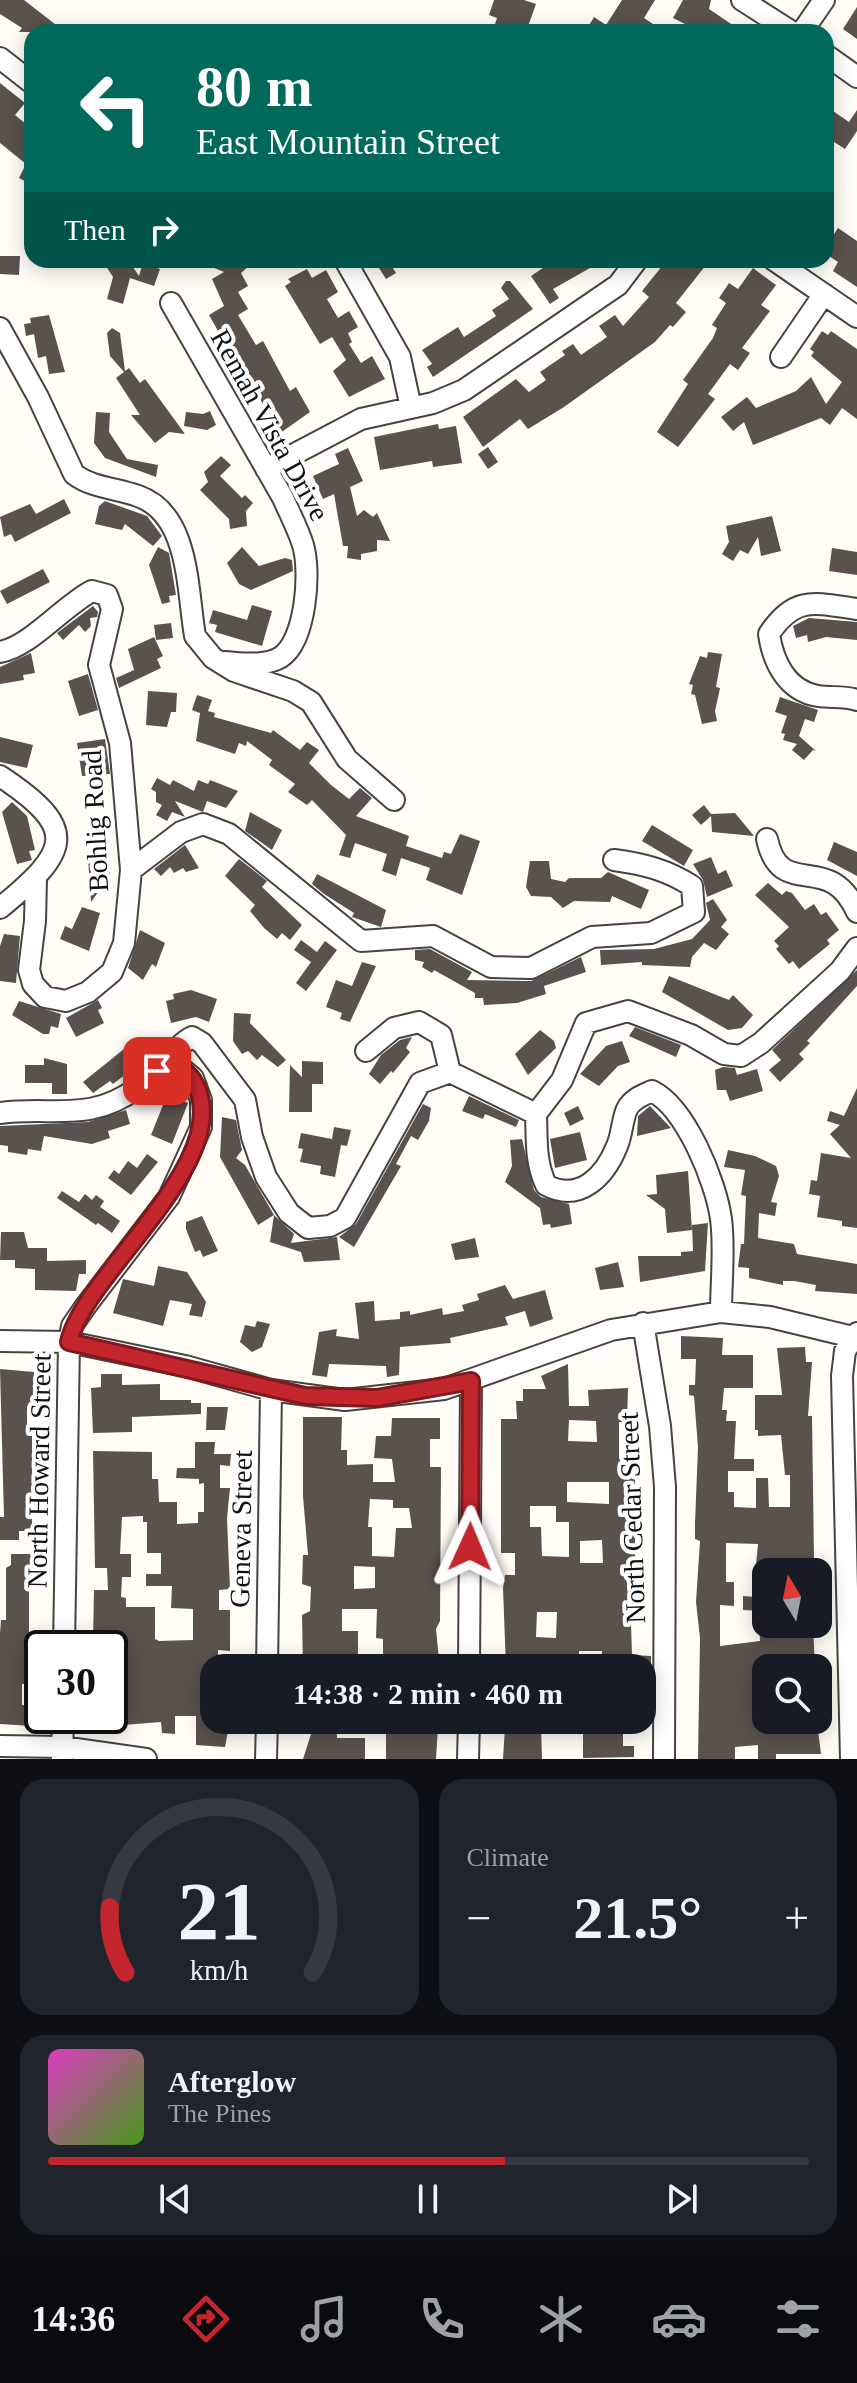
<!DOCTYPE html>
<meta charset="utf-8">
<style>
:root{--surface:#171b24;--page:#20242c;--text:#f1f3f6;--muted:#9ea1a6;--line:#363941;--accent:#c4262e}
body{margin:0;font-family:Georgia,serif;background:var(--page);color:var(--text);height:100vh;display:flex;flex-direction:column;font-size:30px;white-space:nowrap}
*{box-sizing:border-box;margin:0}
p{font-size:26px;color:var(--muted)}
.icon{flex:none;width:44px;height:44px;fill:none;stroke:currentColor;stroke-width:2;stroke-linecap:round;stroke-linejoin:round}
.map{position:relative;height:1759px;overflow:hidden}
.details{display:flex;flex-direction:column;gap:20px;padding:20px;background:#0d0f14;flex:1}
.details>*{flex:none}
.guide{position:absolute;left:24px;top:24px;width:810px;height:244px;border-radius:24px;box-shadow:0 4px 20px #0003;background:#00695c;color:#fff;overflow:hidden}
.needle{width:52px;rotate:350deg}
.buttons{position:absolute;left:752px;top:1558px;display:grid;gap:16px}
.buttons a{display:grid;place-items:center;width:80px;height:80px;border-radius:16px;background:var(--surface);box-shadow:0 4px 20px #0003;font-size:40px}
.speed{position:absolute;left:24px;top:1630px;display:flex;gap:16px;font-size:40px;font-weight:700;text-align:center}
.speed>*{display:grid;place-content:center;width:104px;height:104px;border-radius:50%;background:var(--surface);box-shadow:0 4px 20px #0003;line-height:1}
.speed .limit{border:4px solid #111;border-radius:12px;background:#fff;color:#111}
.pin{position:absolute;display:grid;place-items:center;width:68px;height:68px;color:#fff;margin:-34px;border-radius:16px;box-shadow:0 4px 12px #0006}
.me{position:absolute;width:88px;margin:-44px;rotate:1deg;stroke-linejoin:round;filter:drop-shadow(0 0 6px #0008)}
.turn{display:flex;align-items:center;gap:28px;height:168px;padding:0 40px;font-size:36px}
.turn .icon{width:104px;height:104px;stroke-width:2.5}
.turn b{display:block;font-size:56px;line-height:68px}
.then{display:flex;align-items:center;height:76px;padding:0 40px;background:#0003;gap:16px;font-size:30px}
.big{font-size:60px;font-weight:700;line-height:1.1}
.details .widget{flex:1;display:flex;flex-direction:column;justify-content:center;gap:12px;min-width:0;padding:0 28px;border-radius:24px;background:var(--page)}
.details .dial{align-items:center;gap:0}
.dial svg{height:208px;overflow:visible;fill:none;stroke:var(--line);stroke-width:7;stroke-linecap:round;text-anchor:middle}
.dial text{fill:var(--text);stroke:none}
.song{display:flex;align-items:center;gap:24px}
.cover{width:96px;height:96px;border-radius:12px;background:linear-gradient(135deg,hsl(310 70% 55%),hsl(100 70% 35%))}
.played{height:8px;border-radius:4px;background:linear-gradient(90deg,var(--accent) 60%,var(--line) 60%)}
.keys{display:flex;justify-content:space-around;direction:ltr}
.heat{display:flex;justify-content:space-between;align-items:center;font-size:44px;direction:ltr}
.details .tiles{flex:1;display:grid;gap:20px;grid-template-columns:1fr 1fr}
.widget:last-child{grid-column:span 2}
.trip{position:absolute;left:200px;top:1654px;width:456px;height:80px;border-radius:24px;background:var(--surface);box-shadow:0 4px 20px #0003;font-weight:700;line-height:80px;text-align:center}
.tabs{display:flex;height:128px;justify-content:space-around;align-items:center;background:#090b0e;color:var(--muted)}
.tabs .icon{width:56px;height:56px}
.tabs .active{color:var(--accent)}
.tabs b{font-size:36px;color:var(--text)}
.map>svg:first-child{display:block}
.building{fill:#5a524d;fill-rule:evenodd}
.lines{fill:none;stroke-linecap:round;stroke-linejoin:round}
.minor-casing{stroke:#444;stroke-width:24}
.minor{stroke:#fff;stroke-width:20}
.route-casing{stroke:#7f191e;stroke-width:20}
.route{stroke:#c4262e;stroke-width:14}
.labels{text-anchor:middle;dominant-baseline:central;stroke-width:8;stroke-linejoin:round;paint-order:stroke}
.street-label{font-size:28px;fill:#111;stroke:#fff}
</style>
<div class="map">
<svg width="857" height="1759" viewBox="0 0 857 1759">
<rect width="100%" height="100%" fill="#fffdf5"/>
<path class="building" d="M0 0H24L65 32H19L22 28 0 14Z
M494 0H524L536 4 526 32 493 30 497 18 489 15Z
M622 0H655L644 18 653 24 648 32H585L594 17 606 25Z
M683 0H711L709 9 743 32H680L685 24 673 18Z
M857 7V39L843 29Z
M0 83 25 103 15 115 32 129V185L19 178 26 164 0 143Z
M830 109 849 122 857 110V131L845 149 828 138 832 133 826 129V115Z
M826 228 834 234 838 228 857 241V287L833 271 838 262 826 254Z
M0 256H20L19 275 0 274Z
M102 260H128L139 276 143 263 160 269 154 286 130 278 123 304 107 299 113 277Z
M195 260H256L241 273 248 286 238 292 248 309 238 315 256 345 263 341 290 391 296 387 310 412 276 436 269 424 273 421 257 394 250 398 242 384 247 382 242 374 245 372 233 352 225 357 216 342 222 338 209 315 224 306 212 279 224 272Z
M374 260H388L396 273 386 279Z
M555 260H604L553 289 559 298 550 304 531 276Z
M667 260H710L676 303 686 312 673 327 670 325 655 342 564 407 528 429 520 419 483 447 463 417 516 379 529 392 546 380 540 372 565 355 562 351 573 344 581 355 607 337 599 326 615 315 623 326 649 297 642 291Z
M753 268 776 285 761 305 770 311 742 348 750 353 738 370 730 364 708 394 715 399 678 447 657 432 688 384 683 380 713 338 717 328 712 325 726 303 719 298 729 283 738 289Z
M307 269 312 278 326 270 338 292 327 299 338 318 349 311 358 327 348 333 352 342 349 344 361 363 372 356 385 379 349 397 333 371 346 360 332 337 320 344 285 286 291 282 288 279Z
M506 281H510L533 309 433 377 427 367 432 364 422 350 458 327 464 337 496 316 492 310 509 299 501 288Z
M49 315 65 372 49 374 46 356 38 358 34 334 26 336 24 324 31 323 30 318Z
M112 328 120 333 125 371 129 368 140 383 145 379 185 434 169 432 155 443 131 415H140L116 378 124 372 110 356 107 333Z
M822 331 828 335 831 331 857 349V419L842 408 830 425 821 418 753 445 744 422 733 431 721 417 747 397 756 408 796 391 811 377 826 404 842 382 811 356 814 352 810 349Z
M210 411 216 425 207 430 184 426 186 412 203 414Z
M96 412 110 413 109 432 127 459 158 465 156 477 105 458 94 443Z
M438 424 439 429 456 426 462 463 433 467 432 461 380 470 374 437Z
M488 447 498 462 488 469 478 454Z
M348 448 363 481 350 487 357 516 364 510 373 517 377 513 390 541 377 540V551L361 554V560L347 558 348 546H343L334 494 323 499 313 476 339 464 335 454Z
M221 456 231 465 220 476 242 498 245 495 253 503 246 511 247 526 230 529 229 519 200 490 208 482 204 472Z
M64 499 71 513 15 542 11 534 4 537 0 517 30 504 36 514Z
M105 501 147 516 162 536 153 546 125 524 122 530 95 524 99 506Z
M772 516 781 551 761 556 758 537 748 554 740 550 733 561 722 554 729 542 726 526Z
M158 547 169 553 176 595 169 596 170 602 162 604 149 565Z
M242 547 259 566 285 558 292 560 293 571 251 590 239 584 227 563Z
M832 548 857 552V575L829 571Z
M43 569 50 582 7 604 0 591Z
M252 605 272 611 262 646 215 632 217 625 209 623 213 610 247 620Z
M93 606 98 612 97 617 90 618 91 626 85 632 79 625 63 640 57 633Z
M809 618 857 622V640L826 637 808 642 807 635 796 638 793 626Z
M171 623 173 638 156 640 154 625Z
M154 637 163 656 157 659 161 668 119 688 116 678 134 670 128 649Z
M708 652 722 654 716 687 720 688 715 711 717 721 702 724 695 695 691 694 693 685 689 684 700 656 707 658Z
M31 653 35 673 23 675 24 680 0 684V667Z
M88 674 98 710 79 716 68 681Z
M148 691 177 693 176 712H171L167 727 146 725Z
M197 695 212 700 208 711 215 713 214 717 271 733 273 730 300 750 307 742 319 750 309 763 331 785 349 799 360 788 372 798 356 816 409 836 406 846 442 858 444 852 451 854 460 834 480 841 462 895 426 880 430 868 401 858 396 876 382 871 387 854 355 843 350 858 339 855 346 835 312 800 307 805 288 792 295 784 269 765 272 760 247 741 246 746 239 743 235 754 196 741 200 713 192 710Z
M780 697 818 710 814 722 805 719 799 736 816 751 813 750 804 760 792 750 797 744 783 740 785 734 781 733 787 716 775 712Z
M0 737 33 745 27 768 0 762Z
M105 739 110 774 82 776 77 743Z
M157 778 170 785 173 780 194 791 198 780 208 784 210 780 238 791 226 808 207 801 203 812 175 801 185 817 172 812 167 821 156 815 162 805 156 802V792L151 789Z
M12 802 27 816 35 850 29 851 32 860 17 864 2 812Z
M704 805 711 814 735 813 754 836 712 832 711 816 701 825 692 815Z
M250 812 282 830 272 850 245 831Z
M652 825 693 850 684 866 642 841Z
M95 828 107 829 105 871 109 870 111 883 104 884 91 902 88 858Z
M834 842 857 852V876L827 860Z
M185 845 199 868 186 872 183 868 174 873 170 867 161 876 154 869Z
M711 857 718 874 726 870 733 886 707 897 703 880 693 864Z
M239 859 267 881 262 887 302 925 290 940 282 933 277 939 264 928 250 911 255 905 225 876Z
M530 861H549L551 879 565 882 569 878H601L608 872 649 890 641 909 612 896 610 902 574 901 563 908 551 897 531 896 526 887Z
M317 874 386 910 381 927 352 917 354 913 324 894 312 884Z
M768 883 782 895 786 891 792 893 805 910 814 904 821 915 826 912 839 930 827 940 830 944 799 969 793 961 789 964 776 949 779 946 774 941 789 927 755 895Z
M713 899 727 920 721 927 729 934 716 950 704 943 692 957 690 967 642 965V962L601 965 600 950 654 949 692 939 710 920 706 903Z
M82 907 100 913 89 951 60 939 65 926 72 929Z
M140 930 165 943 156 967 152 964 143 980 128 968Z
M4 934 20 936 16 983 0 981V946Z
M301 940 317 952 325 941 337 950 306 991 296 983 311 962 294 950Z
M430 949 472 972 467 980 531 981 581 957 586 972 544 986 546 994 517 1003 484 1005 483 998H475V993L434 970 432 973 422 967 424 962 415 960V950Z
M362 962 376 966 350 1022 340 1019 342 1013 326 1007 336 980 352 986Z
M857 970V986L807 1041 810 1043 799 1054 804 1059 780 1082 769 1070 781 1060 772 1050Z
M669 976 729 1000 733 995 753 1015 742 1028 728 1030 662 992Z
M191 990 217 999 209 1022 196 1017 171 1023 166 1001 174 999 173 994Z
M98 1000 102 1008 98 1010 104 1023 76 1037 66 1018Z
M19 1001 61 1014 58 1028 51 1026 49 1034H43L12 1015Z
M234 1013 251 1014 250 1023 286 1060 278 1067 262 1055 257 1060 248 1051 242 1054 233 1041Z
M635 1027 681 1045 676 1057 629 1036Z
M540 1030 554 1041 556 1048 528 1075 515 1054Z
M412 1037 406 1048 410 1052 393 1073 391 1071 380 1084 369 1074 381 1055 400 1040Z
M622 1041 630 1062 618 1066 599 1086 580 1074 606 1046Z
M124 1049 138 1065 113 1084 110 1081 93 1093 83 1082Z
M44 1058 67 1064V1094H52V1083H25V1065H44Z
M302 1061 323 1062V1084H312V1112H289L290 1065 302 1077Z
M723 1067 735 1068 737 1075 757 1069 763 1091 730 1101 726 1090H717L715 1070Z
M857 1088V1228L842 1226V1221L817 1217 820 1196 809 1194 811 1180 817 1181 821 1153 851 1158 830 1134 840 1125 827 1121 830 1111 844 1116Z
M167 1095 188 1103 172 1144 151 1135Z
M469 1096 519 1120 516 1127 485 1114 483 1119 462 1111Z
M423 1104 431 1108 429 1121 418 1140 411 1136 396 1164 401 1166 354 1247 339 1237 356 1224Z
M578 1106 584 1119 570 1126 564 1113Z
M650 1106 671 1128 637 1136 638 1116Z
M126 1110 130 1124 108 1131 110 1138 92 1144 44 1136 41 1151 28 1149 27 1155 8 1152V1146L0 1145V1126L88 1122Z
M222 1117 236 1120 242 1150 236 1158 245 1165 274 1215 294 1234 291 1243 337 1237 340 1260 304 1262 301 1252 270 1242 274 1215 258 1225 220 1157Z
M334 1127 351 1130 347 1146 341 1145 335 1177 320 1174 321 1166 300 1162 303 1149 298 1148 301 1133 332 1139Z
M580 1132 587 1160 555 1168 550 1139Z
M522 1139 534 1190 541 1197 569 1204 572 1224 551 1228 550 1224 543 1225 540 1208 505 1182 512 1166 510 1140Z
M728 1150 755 1156 776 1166 779 1176 771 1202 777 1203 775 1216 759 1213 758 1238 794 1244 797 1254 857 1264V1294L815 1291 816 1285 794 1281H783V1285L749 1278V1268L738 1267 741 1244H744L746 1196 741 1195 745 1170 724 1167Z
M147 1154 158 1162 131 1195 108 1178 114 1170 119 1174 128 1161 137 1168Z
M688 1171 692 1230 667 1233 665 1209 646 1195 657 1194 656 1175Z
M62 1191 79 1202 85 1194 92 1200 96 1195 104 1201 100 1207 120 1221 112 1233 98 1223 96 1225 57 1198Z
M202 1216 218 1251 203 1257 200 1250 195 1252 186 1229V1222Z
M708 1223 705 1271 640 1282 638 1256H681V1252L693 1251 692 1225Z
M1 1232H24L28 1248H47V1261L86 1260V1274H79L76 1291 35 1290V1269L15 1268V1260H0Z
M475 1238 479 1257 455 1260 451 1244Z
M618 1262 624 1287 600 1290 595 1268Z
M158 1266 187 1272 206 1302 202 1317 189 1315 192 1304 170 1300 163 1326 113 1313 123 1279 154 1286Z
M505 1285 513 1299 545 1290 553 1319 530 1327 525 1311 505 1317 508 1325 450 1338 451 1343 400 1347 399 1375 387 1377 386 1366 329 1364 327 1377 312 1375 319 1332 337 1329 336 1336 359 1339 355 1303 374 1301 375 1321 400 1319V1312L410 1311V1315L442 1308 443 1315 464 1311 462 1305 479 1300 477 1294Z
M257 1321 270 1324 262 1347 252 1352 240 1342 245 1325 255 1327Z
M681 1336 723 1338 722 1355H753V1388H724L722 1410H727L726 1421H736L734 1459H754V1471H728V1492H734V1507L756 1508V1478H768L769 1507H790V1475H785L781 1435 758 1436V1430H755V1395H782L777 1348 805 1347 806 1362H812L808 1416H812L814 1558H802L799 1571 755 1576 758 1544 726 1543V1582H734V1606L720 1605V1646L760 1641 759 1624H813L815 1668H787V1662L766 1661V1720H779L780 1730H818L821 1754H776V1759H758V1745L735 1747V1759H698L700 1638 696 1602 700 1541 695 1539V1523L698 1447 694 1396 689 1395V1385H695L696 1359H681Z
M568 1364 569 1406H589L588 1390 628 1388 627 1422H619V1459H630V1472H635V1579L638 1587 636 1592H628L627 1612H636V1623L631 1625 632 1655 651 1656V1666L601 1665 602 1651H579V1668H506L503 1588 505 1575H515V1553H501V1419H517L516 1401H523V1389H546L541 1376ZM569 1420 596 1421 597 1442 568 1441ZM567 1482H609V1504L567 1502ZM530 1506H556V1522H569V1557L542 1556 541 1527H530ZM602 1540 603 1563H580V1541ZM537 1612H557L556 1638 536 1637Z
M0 1369 34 1372 33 1406H27V1427H32V1531H19V1540H0V1517H4Z
M101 1374H122V1385L160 1384V1400H191V1403H201V1414L132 1417V1432L93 1433 91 1388 101 1387Z
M207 1407H228L225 1430H206Z
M303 1417H342L341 1450H347V1465L373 1464V1482H395L392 1459 374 1458 376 1436H391L392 1418H440V1439H430V1467H441L440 1621 436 1629 439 1660H435V1668H425V1660H383V1639L376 1638 377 1609H342V1631H358V1659L314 1660V1668H303L302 1615 310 1611 311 1587 302 1584 303 1555H308L303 1496ZM370 1499 393 1500V1508H409L412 1528H396L394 1557 372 1556V1527H368ZM354 1566 375 1567V1588L354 1589Z
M195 1442H215L214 1454H231L230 1466 220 1465V1488H230L227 1519 230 1589 219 1590V1610H230V1651L218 1650V1668H214V1720H230L225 1747 196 1745V1716H175V1734L162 1733 161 1722 98 1727 99 1716H110V1646L93 1642 94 1590H108L107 1568H95L93 1451 152 1452V1479H158L159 1502H177V1524L198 1523V1512H204V1483L199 1484V1479L176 1478 177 1468H195ZM143 1516V1522H147V1553H161V1574H146V1586H172L171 1608 193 1609V1640L159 1641 155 1639V1607H126V1598L121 1597 122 1577H131V1554H120L122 1517Z
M11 1554H34L33 1580 29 1579V1684H22V1705H32V1726L0 1724V1634L1 1620H6V1568L11 1565Z
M743 1596 766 1598V1611L743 1610Z
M386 1720H409V1727H438L436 1759H386Z
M611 1720H623V1746H634V1757L583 1758V1734H611Z
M306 1721 336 1722 337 1738H365V1759H303L311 1734H306Z
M505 1727H541L542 1759H503Z"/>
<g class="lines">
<g class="minor-casing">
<path id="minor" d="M742 0 792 32
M802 32 824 0
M826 55 857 77
M0 58 32 83
M345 260 400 357 411 408
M774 260 857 317
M171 303 283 498C290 514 298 529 303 545 311 572 306 640 281 657 265 667 242 663 225 662
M0 328 38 397 74 474C92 488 116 488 138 496 190 514 187 590 195 636L213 658 234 671 293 691 311 702 347 759 394 800
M781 357 824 294
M266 469 361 419 433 403 464 390 618 285 637 260
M857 609C815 603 795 595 769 634 773 662 787 691 818 696 831 698 844 696 857 700
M0 652C30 647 63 606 92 591L107 595 112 609 99 665 120 743 131 870 124 943 112 972 88 992 66 1001 45 997 33 984 29 970 35 921 36 879
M0 776C80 829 70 851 0 908
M767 839C781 903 828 848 857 912
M131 870 181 832 203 824 229 834 361 941 433 936 491 967 531 968 592 937 651 933 694 912 692 886C667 870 644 864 614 860
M366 1051 394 1028 419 1022 441 1035 450 1072
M0 1113C52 1106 90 1123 137 1088 154 1075 177 1044 192 1037L202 1043 245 1100 252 1137 266 1177 289 1213 308 1228 330 1226 345 1218 420 1083 450 1072 536 1114 562 1080 586 1023 628 1011 691 1035 724 1054 741 1056 761 1043 840 971 857 948
M536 1114C537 1140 535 1161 546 1185 580 1203 605 1176 617 1146 622 1135 622 1120 627 1109 632 1099 643 1095 652 1091 686 1108 716 1182 721 1219 725 1249 721 1282 721 1312
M643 1323 660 1426 665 1487 664 1759
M0 1341 69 1342 185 1366 271 1390 345 1400 444 1389 611 1330 721 1312 770 1317 857 1338
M64 1648 69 1342 72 1326 85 1307 169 1197 201 1127V1100L193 1078 170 1059
M267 1668 271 1390
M469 1668 471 1381
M0 1746 62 1747 146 1759
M62 1759 63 1716
M266 1759 267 1720
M468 1759 469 1720
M851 1759 842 1376 845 1351 857 1333"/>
</g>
<use href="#minor" class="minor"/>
</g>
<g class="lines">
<g class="route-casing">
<path id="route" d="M157 1071 170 1059C177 1065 188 1072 193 1080 241 1157 83 1274 69 1342L305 1396 377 1398 471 1381 470 1547"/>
</g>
<use href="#route" class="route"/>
</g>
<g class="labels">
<g class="street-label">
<text transform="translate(270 425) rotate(61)">Remah Vista Drive</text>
<text transform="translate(95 821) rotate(-93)">Bohlig Road</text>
<text transform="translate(39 1471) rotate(-89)">North Howard Street</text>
<text transform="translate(632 1518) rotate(-92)">North Cedar Street</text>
<text transform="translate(241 1529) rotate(-89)">Geneva Street</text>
</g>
</g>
</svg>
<div class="buttons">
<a><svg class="needle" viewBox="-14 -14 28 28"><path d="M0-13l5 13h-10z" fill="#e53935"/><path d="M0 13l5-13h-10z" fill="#9ea1a6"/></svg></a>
<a><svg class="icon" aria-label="search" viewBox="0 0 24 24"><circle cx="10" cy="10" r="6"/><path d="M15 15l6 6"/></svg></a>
</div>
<div class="speed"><div class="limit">30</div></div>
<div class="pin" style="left:157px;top:1071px;background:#d93025"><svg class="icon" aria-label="arrive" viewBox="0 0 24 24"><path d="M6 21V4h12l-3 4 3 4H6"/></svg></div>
<svg class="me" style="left:470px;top:1547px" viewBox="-20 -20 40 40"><path d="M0-17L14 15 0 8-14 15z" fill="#c4262e" stroke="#fff" stroke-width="4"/></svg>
<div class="trip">14:38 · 2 min · 460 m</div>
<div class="guide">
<div class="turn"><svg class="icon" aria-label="left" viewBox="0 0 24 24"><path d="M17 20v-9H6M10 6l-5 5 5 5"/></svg><div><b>80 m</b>East Mountain Street</div></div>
<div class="then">Then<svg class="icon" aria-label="right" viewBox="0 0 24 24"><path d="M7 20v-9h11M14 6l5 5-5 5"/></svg></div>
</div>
</div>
<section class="details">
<div class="tiles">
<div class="widget dial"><svg viewBox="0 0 100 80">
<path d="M14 69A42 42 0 1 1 86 69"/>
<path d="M14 69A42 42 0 0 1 8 44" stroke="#c4262e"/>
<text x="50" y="56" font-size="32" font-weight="700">21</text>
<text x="50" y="72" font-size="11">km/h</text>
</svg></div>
<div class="widget"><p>Climate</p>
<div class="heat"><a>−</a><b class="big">21.5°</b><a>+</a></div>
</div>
<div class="widget">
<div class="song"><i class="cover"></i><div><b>Afterglow</b><p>The Pines</p></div></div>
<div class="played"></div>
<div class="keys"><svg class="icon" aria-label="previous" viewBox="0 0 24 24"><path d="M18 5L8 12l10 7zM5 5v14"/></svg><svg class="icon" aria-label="pause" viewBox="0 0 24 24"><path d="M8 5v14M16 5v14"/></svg><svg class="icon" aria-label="next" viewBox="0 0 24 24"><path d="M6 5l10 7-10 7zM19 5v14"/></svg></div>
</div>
</div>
</section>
<nav class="tabs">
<b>14:36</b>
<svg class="icon active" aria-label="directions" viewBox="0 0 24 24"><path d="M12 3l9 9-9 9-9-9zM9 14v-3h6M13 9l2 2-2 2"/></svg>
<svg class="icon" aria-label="music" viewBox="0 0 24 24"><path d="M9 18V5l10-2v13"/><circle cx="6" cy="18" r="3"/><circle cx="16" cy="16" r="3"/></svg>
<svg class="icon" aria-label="phone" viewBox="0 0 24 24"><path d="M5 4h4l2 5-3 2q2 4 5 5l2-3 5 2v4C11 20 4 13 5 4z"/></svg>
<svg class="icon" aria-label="climate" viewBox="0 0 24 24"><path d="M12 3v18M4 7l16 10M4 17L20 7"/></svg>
<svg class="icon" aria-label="car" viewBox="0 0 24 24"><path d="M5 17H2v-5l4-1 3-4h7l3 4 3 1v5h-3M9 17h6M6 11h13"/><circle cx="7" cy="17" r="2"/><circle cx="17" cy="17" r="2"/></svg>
<svg class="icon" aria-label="filters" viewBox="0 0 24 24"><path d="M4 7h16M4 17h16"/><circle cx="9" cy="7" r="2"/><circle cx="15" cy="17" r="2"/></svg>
</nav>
